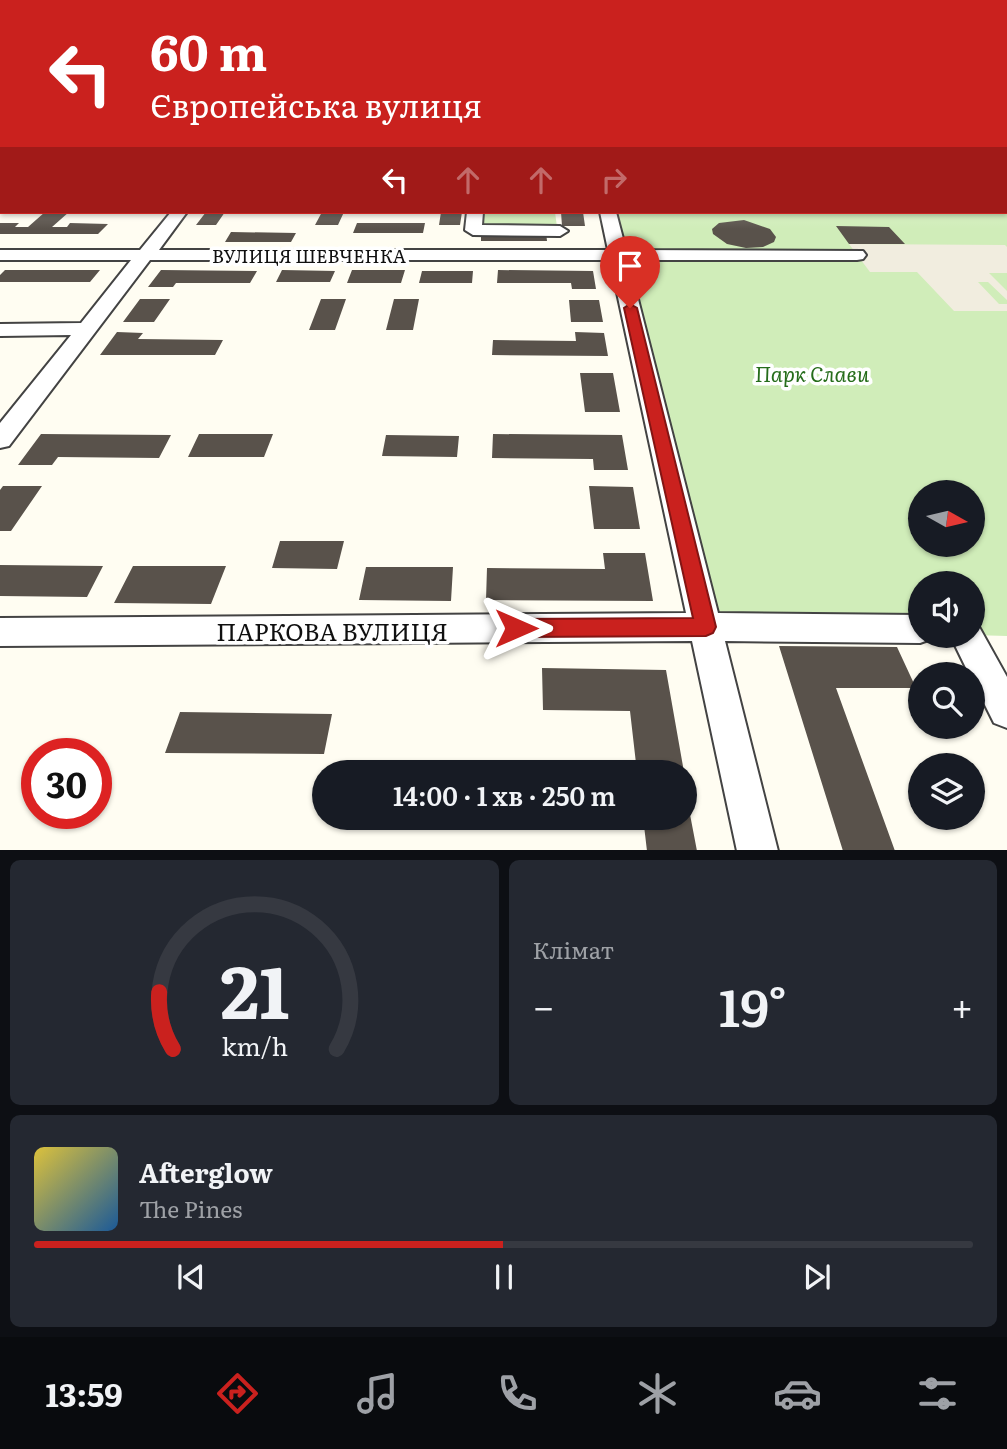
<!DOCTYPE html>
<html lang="uk">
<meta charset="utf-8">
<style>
:root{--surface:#171b24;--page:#242831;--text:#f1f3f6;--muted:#9ea1a6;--line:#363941;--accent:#ca211e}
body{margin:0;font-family:Literata,serif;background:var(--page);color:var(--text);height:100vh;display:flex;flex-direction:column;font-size:26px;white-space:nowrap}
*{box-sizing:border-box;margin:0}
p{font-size:23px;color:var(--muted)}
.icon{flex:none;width:38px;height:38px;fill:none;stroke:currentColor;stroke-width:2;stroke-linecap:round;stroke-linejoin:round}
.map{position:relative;height:850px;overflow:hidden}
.sheet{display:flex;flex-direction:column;gap:10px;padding:10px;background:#0d0f14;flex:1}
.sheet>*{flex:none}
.banner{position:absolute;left:0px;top:0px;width:1008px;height:214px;box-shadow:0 2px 5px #0004;background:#ca211e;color:#fff;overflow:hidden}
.needle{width:46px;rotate:98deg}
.fabs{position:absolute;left:908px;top:480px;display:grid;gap:14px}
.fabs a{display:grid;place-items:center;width:77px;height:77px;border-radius:50%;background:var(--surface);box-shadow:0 2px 5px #0004;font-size:35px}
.speed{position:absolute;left:21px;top:738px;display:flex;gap:14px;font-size:35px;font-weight:700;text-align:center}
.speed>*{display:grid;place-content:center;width:91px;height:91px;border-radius:50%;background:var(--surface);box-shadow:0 2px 5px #0004;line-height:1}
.speed .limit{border:10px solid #d22;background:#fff;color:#111}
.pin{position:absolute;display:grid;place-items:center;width:60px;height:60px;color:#fff;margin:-72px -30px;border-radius:50% 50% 50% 0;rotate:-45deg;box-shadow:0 0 7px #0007}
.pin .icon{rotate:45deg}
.me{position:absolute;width:77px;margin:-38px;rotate:90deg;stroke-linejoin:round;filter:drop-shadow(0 0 5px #0008)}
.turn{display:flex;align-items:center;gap:24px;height:147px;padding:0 35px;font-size:32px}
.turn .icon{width:91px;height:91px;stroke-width:2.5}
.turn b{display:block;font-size:49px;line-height:60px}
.lanes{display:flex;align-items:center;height:66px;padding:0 35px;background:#0003;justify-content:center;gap:35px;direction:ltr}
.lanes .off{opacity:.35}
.big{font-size:52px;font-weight:600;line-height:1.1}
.sheet .tile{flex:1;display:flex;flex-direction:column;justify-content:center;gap:10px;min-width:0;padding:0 24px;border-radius:10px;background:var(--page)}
.sheet .dial{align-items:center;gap:0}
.dial svg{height:182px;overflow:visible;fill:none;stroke:var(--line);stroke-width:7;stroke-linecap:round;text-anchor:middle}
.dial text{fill:var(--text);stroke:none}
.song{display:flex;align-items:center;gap:21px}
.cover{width:84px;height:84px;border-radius:10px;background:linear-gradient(135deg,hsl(50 70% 55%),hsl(210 70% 35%))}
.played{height:7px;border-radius:4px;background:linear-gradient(90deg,var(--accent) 50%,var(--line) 50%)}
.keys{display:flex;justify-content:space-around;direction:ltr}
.heat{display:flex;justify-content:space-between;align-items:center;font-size:38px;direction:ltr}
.sheet .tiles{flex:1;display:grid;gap:10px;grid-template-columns:1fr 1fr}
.tile:last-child{grid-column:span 2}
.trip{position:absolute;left:312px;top:760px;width:385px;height:70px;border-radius:35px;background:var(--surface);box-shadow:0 2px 5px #0004;font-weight:600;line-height:70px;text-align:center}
.menu{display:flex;height:112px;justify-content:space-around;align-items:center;background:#090b0e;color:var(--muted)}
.menu .icon{width:49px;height:49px}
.menu .selected{color:var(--accent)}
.menu b{font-size:32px;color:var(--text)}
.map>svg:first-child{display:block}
.green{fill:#d0edb9;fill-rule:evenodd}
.plaza{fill:#f1eddf}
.building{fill:#59524b}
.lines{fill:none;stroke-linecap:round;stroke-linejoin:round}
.minor-casing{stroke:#434343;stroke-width:4}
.minor{fill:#fff;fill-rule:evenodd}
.route{fill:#ca211e;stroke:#831514;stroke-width:2}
.labels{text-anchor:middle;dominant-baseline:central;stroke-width:7;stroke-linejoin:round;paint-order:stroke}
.far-street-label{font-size:18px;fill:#101010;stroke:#fff}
.park-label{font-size:21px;font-style:italic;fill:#266d1b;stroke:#fff}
.near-street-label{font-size:24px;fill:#101010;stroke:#fff}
</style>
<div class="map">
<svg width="1007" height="851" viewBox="0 0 1007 851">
<rect width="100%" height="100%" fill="#fffdf2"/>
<path class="green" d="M1007 123V636L972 635 973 583H920V634L706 627 608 212H1006ZM920 492H973V544H920Z
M479 212H555L557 227 478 226Z"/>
<path class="plaza" d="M849 244 1005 245 1007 247V273H989L1007 291V300L988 282H978L999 304H1007V311H954L917 272H870Z"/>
<path class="building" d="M45 212H69L52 227H67L70 223 108 224 98 234H0V223H19L15 227H28Z
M206 212H225L216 225H196Z
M322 212H344L338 225H315Z
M441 212H462L460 225H439Z
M561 212H583L585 226H562Z
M744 220 770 229 776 237 774 242 763 247 746 248 727 244 713 234 712 229 719 223Z
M357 223H425L423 233H353Z
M836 226 889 227 905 244H849Z
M481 231 546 232 547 241H481Z
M231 232 296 233 291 242H225Z
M5 270H100L90 282H0V275Z
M161 270 257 271 250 283H176L173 287H148Z
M282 270 335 271 330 282H276Z
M352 270H405L401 283H347Z
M498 270 593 271 596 289H572L571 283H497Z
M422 271H473L472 283H419Z
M140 299H170L154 322H123Z
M321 299H346L335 330H309Z
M394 299H419L413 330H386Z
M569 300H599L603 322H571Z
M117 332 143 333 138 339 223 340 215 355H100Z
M575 332 604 333 608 356 492 355 493 340 576 341Z
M580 373H613L620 412H585Z
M41 434 171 435 159 458 58 457 52 465H18Z
M199 434H273L264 457H188Z
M493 434 622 435 628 470H594L593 459 492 458Z
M386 435 459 436 457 457 382 456Z
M3 486H42L11 531H0V490Z
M589 486 633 487 640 529H594Z
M280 541H344L337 569 272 568Z
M603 553H645L653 601 486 600 487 568 605 569Z
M0 565 103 566 87 597 0 596Z
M133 566H226L211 604 114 603Z
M366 567H453L451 601 359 600Z
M779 646 897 647 916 688H836L895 851H843Z
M542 668 666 670 684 772H637L630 711 543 710Z
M180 712 332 714 324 754 165 753Z
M684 783 697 851H647L643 817H684Z"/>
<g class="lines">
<g class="minor-casing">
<path id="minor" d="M171 212H187L159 250H608L600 212H616L626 250 863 251 866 255 863 259 857 260H628L718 613 920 615V635H933L931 639 920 643 725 641 778 851H737L692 641 0 646V618L686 613 610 260H150L9 446 0 448V423L71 335 0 336V324L81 323 131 260H0V250H140Z
M467 212H483L482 225 560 226 568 231 560 236 473 235 465 230Z
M973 623 978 625 1007 677V728L994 723 973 681V674H969L950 635H973Z"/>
</g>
<use href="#minor" class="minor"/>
</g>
<linearGradient id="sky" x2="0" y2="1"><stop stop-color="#93c4ef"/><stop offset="0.48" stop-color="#fffef9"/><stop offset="1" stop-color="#fffef9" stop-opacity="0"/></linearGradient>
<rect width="1007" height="229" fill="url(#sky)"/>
<path class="route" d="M630 304 637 308 716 627 713 633 706 636 516 637 508 635 505 628 508 622 516 619 693 618 624 308Z"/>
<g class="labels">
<g class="far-street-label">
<text x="309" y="255">ВУЛИЦЯ ШЕВЧЕНКА</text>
</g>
<g class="park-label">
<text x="812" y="372">Парк Слави</text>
</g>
<g class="near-street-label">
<text x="332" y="630">ПАРКОВА ВУЛИЦЯ</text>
</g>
</g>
</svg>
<div class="fabs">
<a><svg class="needle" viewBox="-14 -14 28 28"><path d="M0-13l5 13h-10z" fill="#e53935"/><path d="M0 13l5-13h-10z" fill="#9ea1a6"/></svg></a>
<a><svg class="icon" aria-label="sound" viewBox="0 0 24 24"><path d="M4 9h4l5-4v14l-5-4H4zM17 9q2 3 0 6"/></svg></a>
<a><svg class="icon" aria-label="search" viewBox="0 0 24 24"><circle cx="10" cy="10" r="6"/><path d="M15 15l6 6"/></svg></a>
<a><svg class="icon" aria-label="layers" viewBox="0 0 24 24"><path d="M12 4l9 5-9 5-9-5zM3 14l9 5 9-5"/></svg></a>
</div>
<div class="speed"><div class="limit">30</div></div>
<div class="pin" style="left:630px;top:308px;background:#d93025"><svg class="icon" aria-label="arrive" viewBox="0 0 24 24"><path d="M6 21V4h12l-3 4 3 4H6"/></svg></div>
<svg class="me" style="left:516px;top:628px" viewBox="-20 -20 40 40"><path d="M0-17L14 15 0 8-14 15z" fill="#ca211e" stroke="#fff" stroke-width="4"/></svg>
<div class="trip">14:00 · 1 хв · 250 m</div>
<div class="banner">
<div class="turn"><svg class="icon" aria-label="left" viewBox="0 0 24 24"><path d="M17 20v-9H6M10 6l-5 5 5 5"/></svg><div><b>60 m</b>Європейська вулиця</div></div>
<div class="lanes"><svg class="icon" aria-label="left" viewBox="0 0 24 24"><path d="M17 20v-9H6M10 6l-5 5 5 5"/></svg><svg class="icon off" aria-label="ahead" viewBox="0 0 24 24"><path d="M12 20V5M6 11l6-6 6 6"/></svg><svg class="icon off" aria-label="ahead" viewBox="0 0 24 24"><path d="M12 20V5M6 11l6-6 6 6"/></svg><svg class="icon off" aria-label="right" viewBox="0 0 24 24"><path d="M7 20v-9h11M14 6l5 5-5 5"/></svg></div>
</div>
</div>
<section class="sheet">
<div class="tiles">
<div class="tile dial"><svg viewBox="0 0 100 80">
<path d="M14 69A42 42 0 1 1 86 69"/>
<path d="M14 69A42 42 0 0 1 8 44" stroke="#ca211e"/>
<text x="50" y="56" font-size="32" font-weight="700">21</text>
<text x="50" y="72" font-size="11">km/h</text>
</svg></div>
<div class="tile"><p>Клімат</p>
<div class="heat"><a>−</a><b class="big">19°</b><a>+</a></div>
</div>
<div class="tile">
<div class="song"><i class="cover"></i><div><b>Afterglow</b><p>The Pines</p></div></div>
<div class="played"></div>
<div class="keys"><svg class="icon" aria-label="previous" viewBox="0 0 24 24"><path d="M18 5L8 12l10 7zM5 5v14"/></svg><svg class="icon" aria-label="pause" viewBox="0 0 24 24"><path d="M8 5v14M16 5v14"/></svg><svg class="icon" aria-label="next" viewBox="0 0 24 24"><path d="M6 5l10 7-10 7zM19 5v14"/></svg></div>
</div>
</div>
</section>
<nav class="menu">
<b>13:59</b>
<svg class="icon selected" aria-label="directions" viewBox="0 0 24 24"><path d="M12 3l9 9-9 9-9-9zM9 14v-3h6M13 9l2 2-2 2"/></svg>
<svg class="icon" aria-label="music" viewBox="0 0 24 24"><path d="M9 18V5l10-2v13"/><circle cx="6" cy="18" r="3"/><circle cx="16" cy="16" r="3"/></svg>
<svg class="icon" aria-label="phone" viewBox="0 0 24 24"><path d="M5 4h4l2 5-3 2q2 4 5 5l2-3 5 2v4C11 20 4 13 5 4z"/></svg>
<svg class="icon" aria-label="climate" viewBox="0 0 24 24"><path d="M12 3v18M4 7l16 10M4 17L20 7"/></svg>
<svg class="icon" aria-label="car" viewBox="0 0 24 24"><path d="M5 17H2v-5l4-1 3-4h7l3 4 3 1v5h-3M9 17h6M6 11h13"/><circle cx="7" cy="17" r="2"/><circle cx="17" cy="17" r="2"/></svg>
<svg class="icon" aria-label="filters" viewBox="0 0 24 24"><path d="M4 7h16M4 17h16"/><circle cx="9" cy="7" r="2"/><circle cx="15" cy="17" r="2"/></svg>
</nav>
